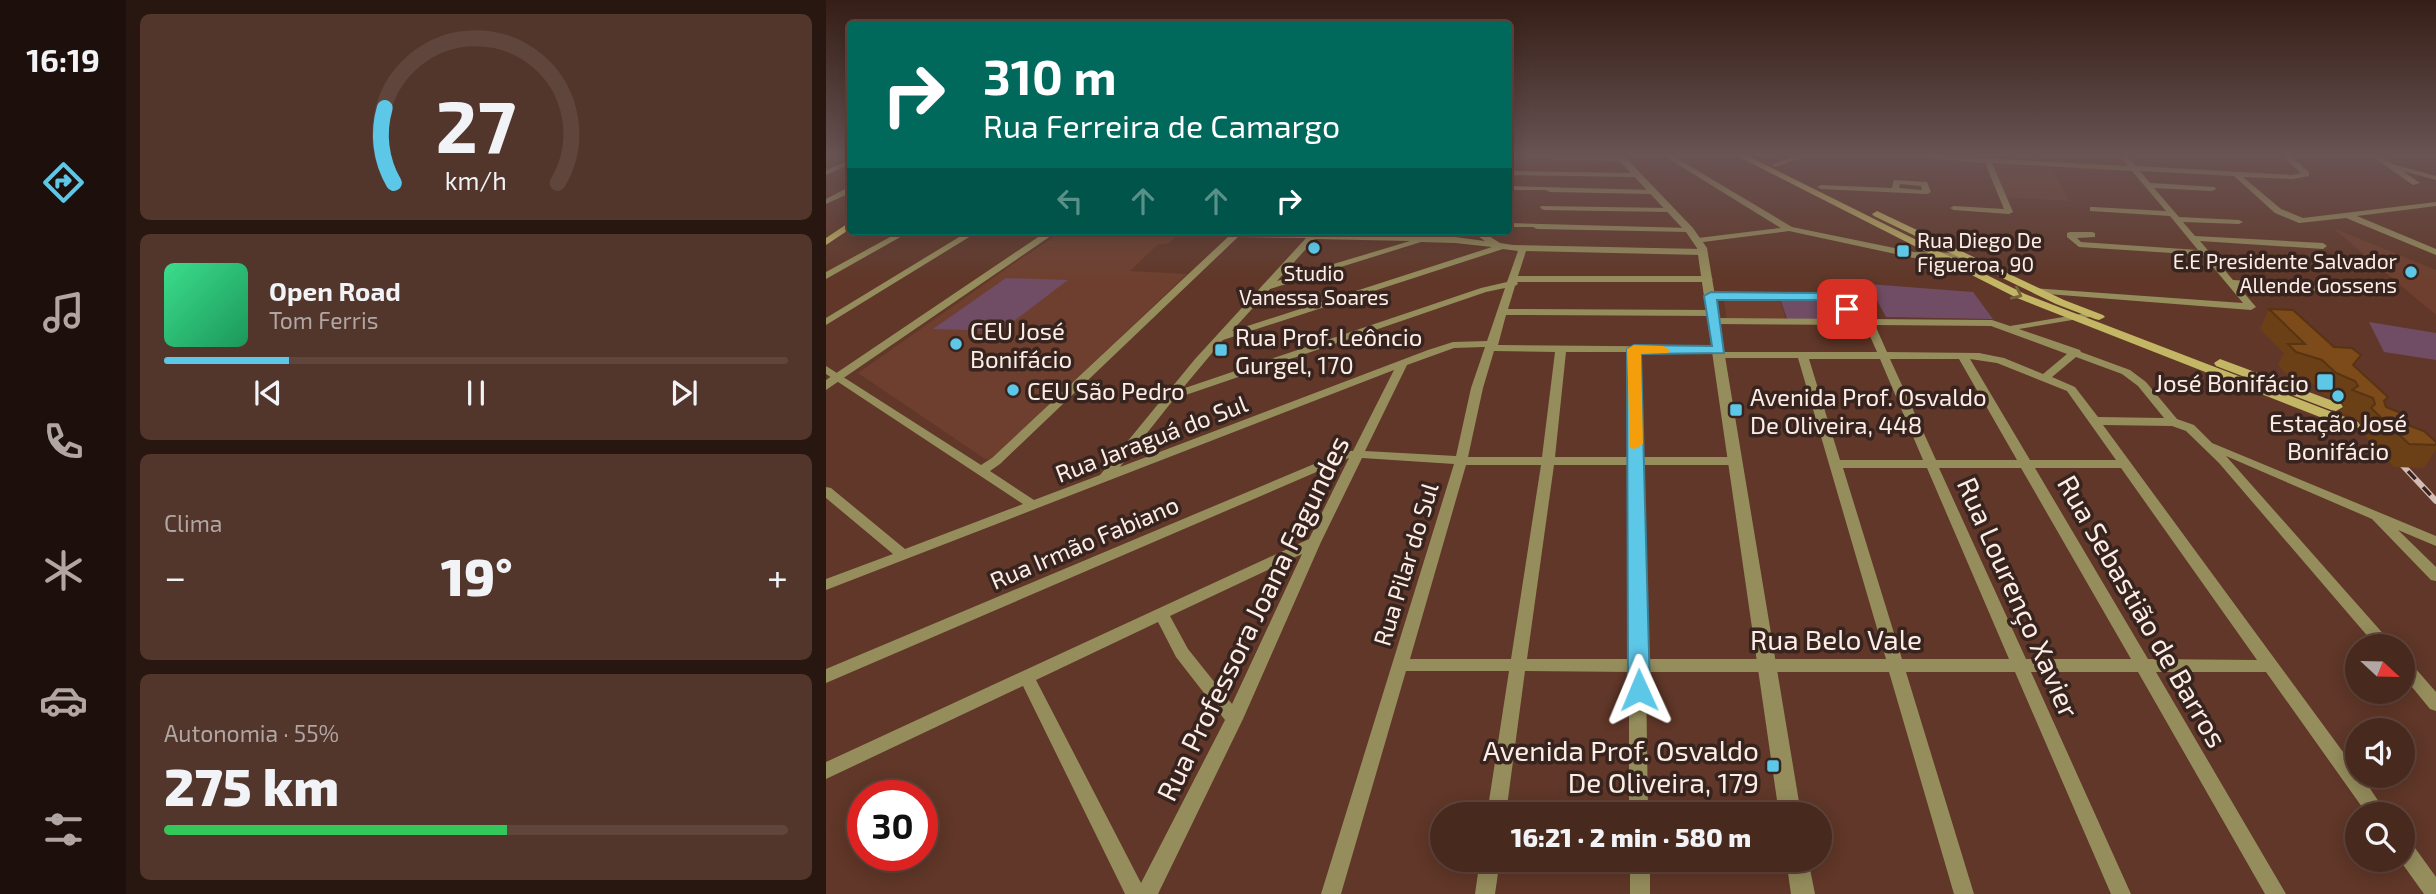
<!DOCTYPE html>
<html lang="pt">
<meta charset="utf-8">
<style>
:root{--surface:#48291e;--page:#52352b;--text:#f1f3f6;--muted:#b1a6a4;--line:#60453c;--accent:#5cc7e7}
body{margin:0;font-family:"Exo 2",sans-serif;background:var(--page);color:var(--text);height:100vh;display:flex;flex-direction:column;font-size:26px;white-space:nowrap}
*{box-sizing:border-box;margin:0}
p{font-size:23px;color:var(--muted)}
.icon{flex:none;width:38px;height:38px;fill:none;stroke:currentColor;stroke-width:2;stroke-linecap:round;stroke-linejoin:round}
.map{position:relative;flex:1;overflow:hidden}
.panel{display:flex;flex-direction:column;gap:14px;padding:14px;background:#281710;width:700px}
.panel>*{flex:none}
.guide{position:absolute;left:21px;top:21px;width:665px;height:214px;border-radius:7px;box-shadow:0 4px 18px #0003,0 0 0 2px var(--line);background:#00695c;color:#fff;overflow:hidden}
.needle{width:46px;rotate:112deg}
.tools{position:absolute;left:1519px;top:634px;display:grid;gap:14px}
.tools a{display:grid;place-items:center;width:70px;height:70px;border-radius:50%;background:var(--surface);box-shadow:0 4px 18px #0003,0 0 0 2px var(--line);font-size:35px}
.speed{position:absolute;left:21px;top:780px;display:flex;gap:14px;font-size:35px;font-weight:700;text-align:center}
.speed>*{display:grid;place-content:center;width:91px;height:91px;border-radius:50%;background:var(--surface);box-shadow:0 4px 18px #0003,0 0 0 2px var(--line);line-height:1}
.speed .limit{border:10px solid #d22;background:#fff;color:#111}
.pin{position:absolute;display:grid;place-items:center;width:60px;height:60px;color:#fff;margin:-30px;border-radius:14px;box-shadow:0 4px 10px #0006}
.me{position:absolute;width:77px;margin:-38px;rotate:359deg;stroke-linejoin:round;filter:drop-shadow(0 0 5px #0008)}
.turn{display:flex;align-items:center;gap:24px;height:147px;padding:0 21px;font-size:32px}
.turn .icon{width:91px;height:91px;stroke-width:2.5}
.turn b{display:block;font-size:49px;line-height:60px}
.lanes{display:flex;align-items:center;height:66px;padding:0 21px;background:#0003;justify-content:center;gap:35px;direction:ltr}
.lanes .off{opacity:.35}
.big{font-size:52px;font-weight:800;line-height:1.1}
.panel .card{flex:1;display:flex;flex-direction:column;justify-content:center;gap:10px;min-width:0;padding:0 24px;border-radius:10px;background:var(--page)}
.panel .dial{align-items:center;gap:0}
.dial svg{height:182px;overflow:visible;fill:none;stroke:var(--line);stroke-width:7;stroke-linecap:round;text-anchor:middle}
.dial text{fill:var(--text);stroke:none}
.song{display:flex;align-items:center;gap:21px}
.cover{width:84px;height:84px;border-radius:10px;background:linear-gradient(135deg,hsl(150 70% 55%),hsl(150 70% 35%))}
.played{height:7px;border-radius:4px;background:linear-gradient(90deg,var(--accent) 20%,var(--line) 20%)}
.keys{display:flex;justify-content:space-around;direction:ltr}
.heat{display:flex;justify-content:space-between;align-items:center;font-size:38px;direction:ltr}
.charge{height:10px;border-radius:5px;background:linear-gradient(90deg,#34c759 55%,var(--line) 0)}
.trip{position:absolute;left:604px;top:802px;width:402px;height:70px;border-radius:35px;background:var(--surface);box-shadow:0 4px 18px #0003,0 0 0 2px var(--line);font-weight:800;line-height:70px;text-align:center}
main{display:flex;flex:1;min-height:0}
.tabs{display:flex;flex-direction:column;width:126px;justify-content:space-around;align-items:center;background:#1d100c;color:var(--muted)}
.tabs .icon{width:49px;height:49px}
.tabs .active{color:var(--accent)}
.tabs b{font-size:32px;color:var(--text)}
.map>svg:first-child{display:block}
.built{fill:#6e3f2e}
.green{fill:#704d64}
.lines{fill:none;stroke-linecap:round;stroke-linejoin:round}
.minor{fill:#958d5c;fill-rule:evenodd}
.tertiary{fill:#958d5c;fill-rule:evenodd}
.secondary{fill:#c3b665;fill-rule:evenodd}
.rail-casing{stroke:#d3bcb3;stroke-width:6}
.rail{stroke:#37241e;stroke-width:3.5;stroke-dasharray:11;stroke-linecap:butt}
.wall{fill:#6c4016}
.building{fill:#7d4a19;stroke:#583412;stroke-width:2}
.oneway{stroke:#76663e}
.route{fill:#5cc7e7;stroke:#3c8196;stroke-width:2}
.slow{fill:#f59e0b}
.poi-dot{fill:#5cc7e7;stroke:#37241e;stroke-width:2.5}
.labels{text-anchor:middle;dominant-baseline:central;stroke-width:7;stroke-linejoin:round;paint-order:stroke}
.far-poi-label{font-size:21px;fill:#fdede7;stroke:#37241e;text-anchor:start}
.poi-label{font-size:24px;fill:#fdede7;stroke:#37241e;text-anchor:start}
.street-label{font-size:24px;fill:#fdede7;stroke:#37241e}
.near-street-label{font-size:28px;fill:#fdede7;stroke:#37241e}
.near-poi-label{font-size:28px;fill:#fdede7;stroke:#37241e;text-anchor:end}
</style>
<main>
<nav class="tabs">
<b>16:19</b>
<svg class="icon active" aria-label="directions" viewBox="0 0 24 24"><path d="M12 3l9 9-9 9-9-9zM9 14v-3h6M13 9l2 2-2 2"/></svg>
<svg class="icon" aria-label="music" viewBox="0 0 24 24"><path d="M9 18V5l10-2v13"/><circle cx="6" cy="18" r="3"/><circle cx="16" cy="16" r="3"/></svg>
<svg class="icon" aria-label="phone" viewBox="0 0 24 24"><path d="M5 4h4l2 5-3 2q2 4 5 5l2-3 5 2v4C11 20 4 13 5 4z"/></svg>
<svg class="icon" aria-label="climate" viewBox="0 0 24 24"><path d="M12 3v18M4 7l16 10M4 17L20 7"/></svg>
<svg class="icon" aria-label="car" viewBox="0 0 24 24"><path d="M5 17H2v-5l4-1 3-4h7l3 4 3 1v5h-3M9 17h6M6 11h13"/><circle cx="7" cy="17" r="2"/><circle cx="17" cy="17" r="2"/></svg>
<svg class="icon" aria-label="filters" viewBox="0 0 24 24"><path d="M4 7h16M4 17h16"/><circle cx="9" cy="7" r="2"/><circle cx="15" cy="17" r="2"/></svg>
</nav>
<section class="panel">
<div class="card dial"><svg viewBox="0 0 100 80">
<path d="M14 69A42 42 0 1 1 86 69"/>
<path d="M14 69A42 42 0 0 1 10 36" stroke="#5cc7e7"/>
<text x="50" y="56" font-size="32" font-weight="700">27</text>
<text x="50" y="72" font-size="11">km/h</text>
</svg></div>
<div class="card">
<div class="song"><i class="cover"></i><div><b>Open Road</b><p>Tom Ferris</p></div></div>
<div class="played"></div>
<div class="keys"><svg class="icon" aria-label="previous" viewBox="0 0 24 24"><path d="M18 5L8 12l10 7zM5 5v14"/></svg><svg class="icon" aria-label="pause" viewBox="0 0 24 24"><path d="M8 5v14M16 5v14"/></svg><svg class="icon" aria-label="next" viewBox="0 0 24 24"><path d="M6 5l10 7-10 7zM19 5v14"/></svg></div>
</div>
<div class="card"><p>Clima</p>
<div class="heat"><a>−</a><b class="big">19°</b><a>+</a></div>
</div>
<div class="card"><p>Autonomia · 55%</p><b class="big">275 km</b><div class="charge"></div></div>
</section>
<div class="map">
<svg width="1610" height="894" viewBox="0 0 1610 894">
<rect width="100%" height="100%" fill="#603728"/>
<path class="built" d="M1167 165 1226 168 1243 201 1179 197Z
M1507 228 1610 270V315L1579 289Z
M240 233 352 235 343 243 331 245 304 271 361 274 166 459H159L32 373 177 271 231 235Z
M898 300H954L960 320H901Z"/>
<path class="green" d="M180 278 242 280 175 331 107 329Z
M1042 284 1147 292 1167 319 1060 317Z
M955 301H994L1025 319H961Z
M1543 322 1610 333V360L1558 352Z"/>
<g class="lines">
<path class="minor" d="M682 156H689L682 167Z
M727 156 795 157 798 159 795 161 729 160 726 158Z
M838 156H847L966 227 1088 252 1139 253 1143 256 1139 259 1088 258 963 231 869 243V239L872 238 955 228Z
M969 156H981L949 167 945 165Z
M1072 156H1122L1302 166 1294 156H1301L1310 166 1466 175 1475 173 1456 156H1464L1483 172V176L1466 179 1417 177 1455 209 1477 218 1610 202V206L1531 216 1610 249V255L1520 218 1473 223 1449 213 1408 176 1314 171 1324 183 1389 187 1390 189 1386 191 1328 188 1353 217 1413 220 1417 222 1413 224 1357 222 1369 236 1497 243 1501 246 1497 249 1374 241 1407 280 1552 289 1557 292 1552 295 1412 286 1430 307 1425 310 1209 293 1206 292V288L1417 303 1377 255 1253 247 1241 237V233L1244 232H1266L1269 233V237L1251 238 1255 242 1372 250 1344 216 1264 211V207H1267L1340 211 1306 171 1166 163 1187 212 1183 214 1128 210 1124 208 1128 206 1178 209 1159 163Z
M1546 156H1554L1566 164 1610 176V180L1577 171 1594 183 1587 185Z
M24 160V164L0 175V170Z
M682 171 810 173 814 175 810 177 682 175Z
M1068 180 1101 182 1105 192 1101 194 995 189 991 187 995 185 1066 188ZM1074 184 1095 186 1096 190 1073 188Z
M682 186 827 190 831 192 827 194 724 192 720 190H682Z
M21 188H24V193L0 204V199Z
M715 206 845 208 849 210 845 212 718 210 714 208Z
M682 223 864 228 868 230 864 232 711 229 707 227H682Z
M75 231H85L0 279V272Z
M143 231H153L0 325V318Z
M292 231 485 234 489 232 493 234 629 237 659 241 645 231H655L674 243 687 245 876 249 880 252 876 255 700 251 692 276H882L887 279 882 282H691L692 284 689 286 682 309 887 310 892 313 887 316 680 315 672 345 893 347 897 348V352H1051L1040 327 1037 325 889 324 884 321 889 318 1028 319 1004 304 991 300 882 298 880 296 885 293 992 294 1010 300 1041 319 1166 320 1184 326 1267 312 1269 314 1264 317 1193 329 1254 350 1255 352 1304 370 1320 382 1351 419 1368 425 1386 443 1610 536V546L1572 530 1610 567V581L1605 580 1546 519 1400 456 1568 646H1550L1393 463 1360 431 1346 426 1277 425 1531 771V775H1535L1561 814H1541L1440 672H1330L1460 894H1439L1312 672H1205L1305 894H1285L1189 672H1080L1148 894H1128L1063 672H820L822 814H803V672L699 671 680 814H661L683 671H580L515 894H495L628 464 536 458 495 542 417 719 332 894H299L197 686 0 779V762L483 539 523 458 0 683V669L519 451H527L568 370 0 590V579L67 554 0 498V487L5 488 79 549 197 504 0 374V366L155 465 166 458 403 236 296 233ZM412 237 480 238 369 359 274 475 208 500 164 471 174 464ZM489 239 584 241 451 281ZM595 242 629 243 666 247 406 331 444 289ZM677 249 692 251 681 282 655 288 356 389 397 340ZM679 288 661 341 627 342 602 350 294 467 348 399 660 292ZM1049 325 1165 326 1241 354 1217 374 1178 358 1153 353 1061 352ZM659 347 645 388 630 456 539 451 581 365 628 348ZM668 351 729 352 716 457H642L657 388ZM740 352H803V457H729ZM813 352 890 353V357L894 358H972L1060 659H819L816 465H909L915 461 909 457H815ZM1250 357 1296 374 1312 386 1338 418 1272 417 1249 387 1226 377ZM983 359H1054L1097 460H1014ZM1064 359H1133L1191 460H1110ZM1144 359 1171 363 1241 391 1290 460H1204ZM640 465H715L685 659H584ZM728 465H803V659H701ZM1017 468H1101L1183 659H1076ZM1113 468H1195L1305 659H1200ZM1209 468H1295L1431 660 1322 659ZM476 554 406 704 362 649 344 616ZM332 622 350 657 399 720 315 883 210 680Z
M1577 659 1583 661 1610 692V711L1604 709 1577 676Z
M1577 839 1584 841 1610 877V894H1598L1573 859H1577Z
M654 859H674L669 894H649Z
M804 859H824V894H804Z"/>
<path class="tertiary" d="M789 156H798L867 228 881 248 975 814H953L871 248 860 232Z
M221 231H232L0 390V380Z
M960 859H982L989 894H965Z"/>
<path class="secondary" d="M911 156H922L1199 294 1532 422 1534 425 1532 428H1522L1191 298Z
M1051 211 1238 300 1277 315 1279 317 1273 320 1269 319 1230 304 1048 216 1046 214Z
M24 222V229L0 245V238Z
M1394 359 1515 404 1517 407 1510 411 1505 410 1390 366 1388 363Z"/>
<g class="rail-casing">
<path id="rail" d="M1567 455 1610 501"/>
</g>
<use href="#rail" class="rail"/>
</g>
<path class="wall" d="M1443 309 1529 366 1558 403 1560 407 1579 424 1610 442V450L1598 468 1568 467 1533 430 1536 425 1534 421 1514 412 1518 405 1517 403 1498 395 1485 382 1459 373 1452 365 1458 353 1434 329Z"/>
<path class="building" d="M1443 309 1467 310 1508 347 1526 348 1535 355 1527 365 1562 397 1558 401 1560 407 1580 415 1579 424 1598 431 1610 442V445L1583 444 1545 408 1549 404 1547 398 1526 390 1532 386 1529 381 1510 373 1496 360 1470 352 1462 344H1479Z"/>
<defs><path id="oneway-chevron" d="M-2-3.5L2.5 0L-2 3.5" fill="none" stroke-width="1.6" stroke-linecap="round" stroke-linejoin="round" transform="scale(1.75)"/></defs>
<use class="oneway" href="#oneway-chevron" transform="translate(1191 294) rotate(25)"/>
<linearGradient id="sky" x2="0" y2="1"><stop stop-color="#351e16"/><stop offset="0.55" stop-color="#695353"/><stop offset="1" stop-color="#695353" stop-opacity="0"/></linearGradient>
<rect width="1610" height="282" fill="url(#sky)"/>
<path class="route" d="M885 292 992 293 1027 309 1021 313 990 300H891L898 353 815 354 824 690 821 696 813 699 805 696 802 690 801 349 808 345 886 346 878 296Z"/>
<path class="slow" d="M837 346 844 350 842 353 815 354 817 444 809 449 804 448 801 349 808 345Z"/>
<g class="poi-dot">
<circle cx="488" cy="248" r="7"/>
<rect x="1070" y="244" width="14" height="14" rx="3.5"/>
<circle cx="1585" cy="272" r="7"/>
<circle cx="130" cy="344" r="7"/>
<rect x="388" y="343" width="14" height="14" rx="3.5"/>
<rect x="1490" y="373" width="18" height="18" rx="3.5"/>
<circle cx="187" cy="390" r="7"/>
<circle cx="1512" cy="396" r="7"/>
<rect x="903" y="403" width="14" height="14" rx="3.5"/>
<rect x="940" y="759" width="14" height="14" rx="3.5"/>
</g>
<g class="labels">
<g class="far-poi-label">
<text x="1091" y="239">Rua Diego De<tspan x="1091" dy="24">Figueroa, 90</tspan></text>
<text x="1571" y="260" text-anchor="end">E.E Presidente Salvador<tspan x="1571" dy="24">Allende Gossens</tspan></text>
<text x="488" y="272" text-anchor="middle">Studio<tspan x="488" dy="24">Vanessa Soares</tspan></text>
</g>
<g class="poi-label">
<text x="144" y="330">CEU José<tspan x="144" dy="28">Bonifácio</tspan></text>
<text x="409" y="336">Rua Prof. Leôncio<tspan x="409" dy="28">Gurgel, 170</tspan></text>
<text x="1483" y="382" text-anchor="end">José Bonifácio</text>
<text x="201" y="390">CEU São Pedro</text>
<text x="924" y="396">Avenida Prof. Osvaldo<tspan x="924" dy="28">De Oliveira, 448</tspan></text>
<text x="1512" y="422" text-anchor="middle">Estação José<tspan x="1512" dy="28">Bonifácio</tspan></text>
</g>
<g class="street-label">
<text transform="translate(325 438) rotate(-21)">Rua Jaraguá do Sul</text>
<text transform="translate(258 542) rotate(-23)">Rua Irmão Fabiano</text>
<text transform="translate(579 564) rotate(-73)">Rua Pilar do Sul</text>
</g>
<g class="near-street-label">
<text transform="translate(1193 597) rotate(66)">Rua Lourenço Xavier</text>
<text transform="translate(1317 611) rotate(60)">Rua Sebastião de Barros</text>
<text transform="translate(426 618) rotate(-64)">Rua Professora Joana Fagundes</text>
<text x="1010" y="639">Rua Belo Vale</text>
</g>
<g class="near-poi-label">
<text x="933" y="750">Avenida Prof. Osvaldo<tspan x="933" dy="32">De Oliveira, 179</tspan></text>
</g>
</g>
</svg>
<div class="tools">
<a><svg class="needle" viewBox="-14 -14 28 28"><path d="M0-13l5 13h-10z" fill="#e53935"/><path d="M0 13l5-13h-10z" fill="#b1a6a4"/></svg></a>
<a><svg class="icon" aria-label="sound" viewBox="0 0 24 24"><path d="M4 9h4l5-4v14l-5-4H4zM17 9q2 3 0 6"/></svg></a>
<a><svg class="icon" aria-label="search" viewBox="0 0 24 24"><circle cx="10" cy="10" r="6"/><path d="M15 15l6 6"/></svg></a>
</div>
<div class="speed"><div class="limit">30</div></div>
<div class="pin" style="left:1021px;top:309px;background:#d93025"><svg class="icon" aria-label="arrive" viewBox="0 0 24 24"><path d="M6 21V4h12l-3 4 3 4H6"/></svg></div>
<svg class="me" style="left:813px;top:690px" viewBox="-20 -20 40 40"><path d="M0-17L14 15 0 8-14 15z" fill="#5cc7e7" stroke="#fff" stroke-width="4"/></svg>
<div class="trip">16:21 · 2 min · 580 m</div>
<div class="guide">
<div class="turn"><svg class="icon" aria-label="right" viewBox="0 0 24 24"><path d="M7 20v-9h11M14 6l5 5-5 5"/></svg><div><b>310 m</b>Rua Ferreira de Camargo</div></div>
<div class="lanes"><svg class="icon off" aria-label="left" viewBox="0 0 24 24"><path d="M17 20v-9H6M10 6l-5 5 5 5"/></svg><svg class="icon off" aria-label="ahead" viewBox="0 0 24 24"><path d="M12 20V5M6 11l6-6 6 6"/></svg><svg class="icon off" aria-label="ahead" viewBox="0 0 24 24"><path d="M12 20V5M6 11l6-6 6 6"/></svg><svg class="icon" aria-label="right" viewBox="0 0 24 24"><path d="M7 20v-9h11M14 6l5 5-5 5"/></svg></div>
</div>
</div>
</main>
